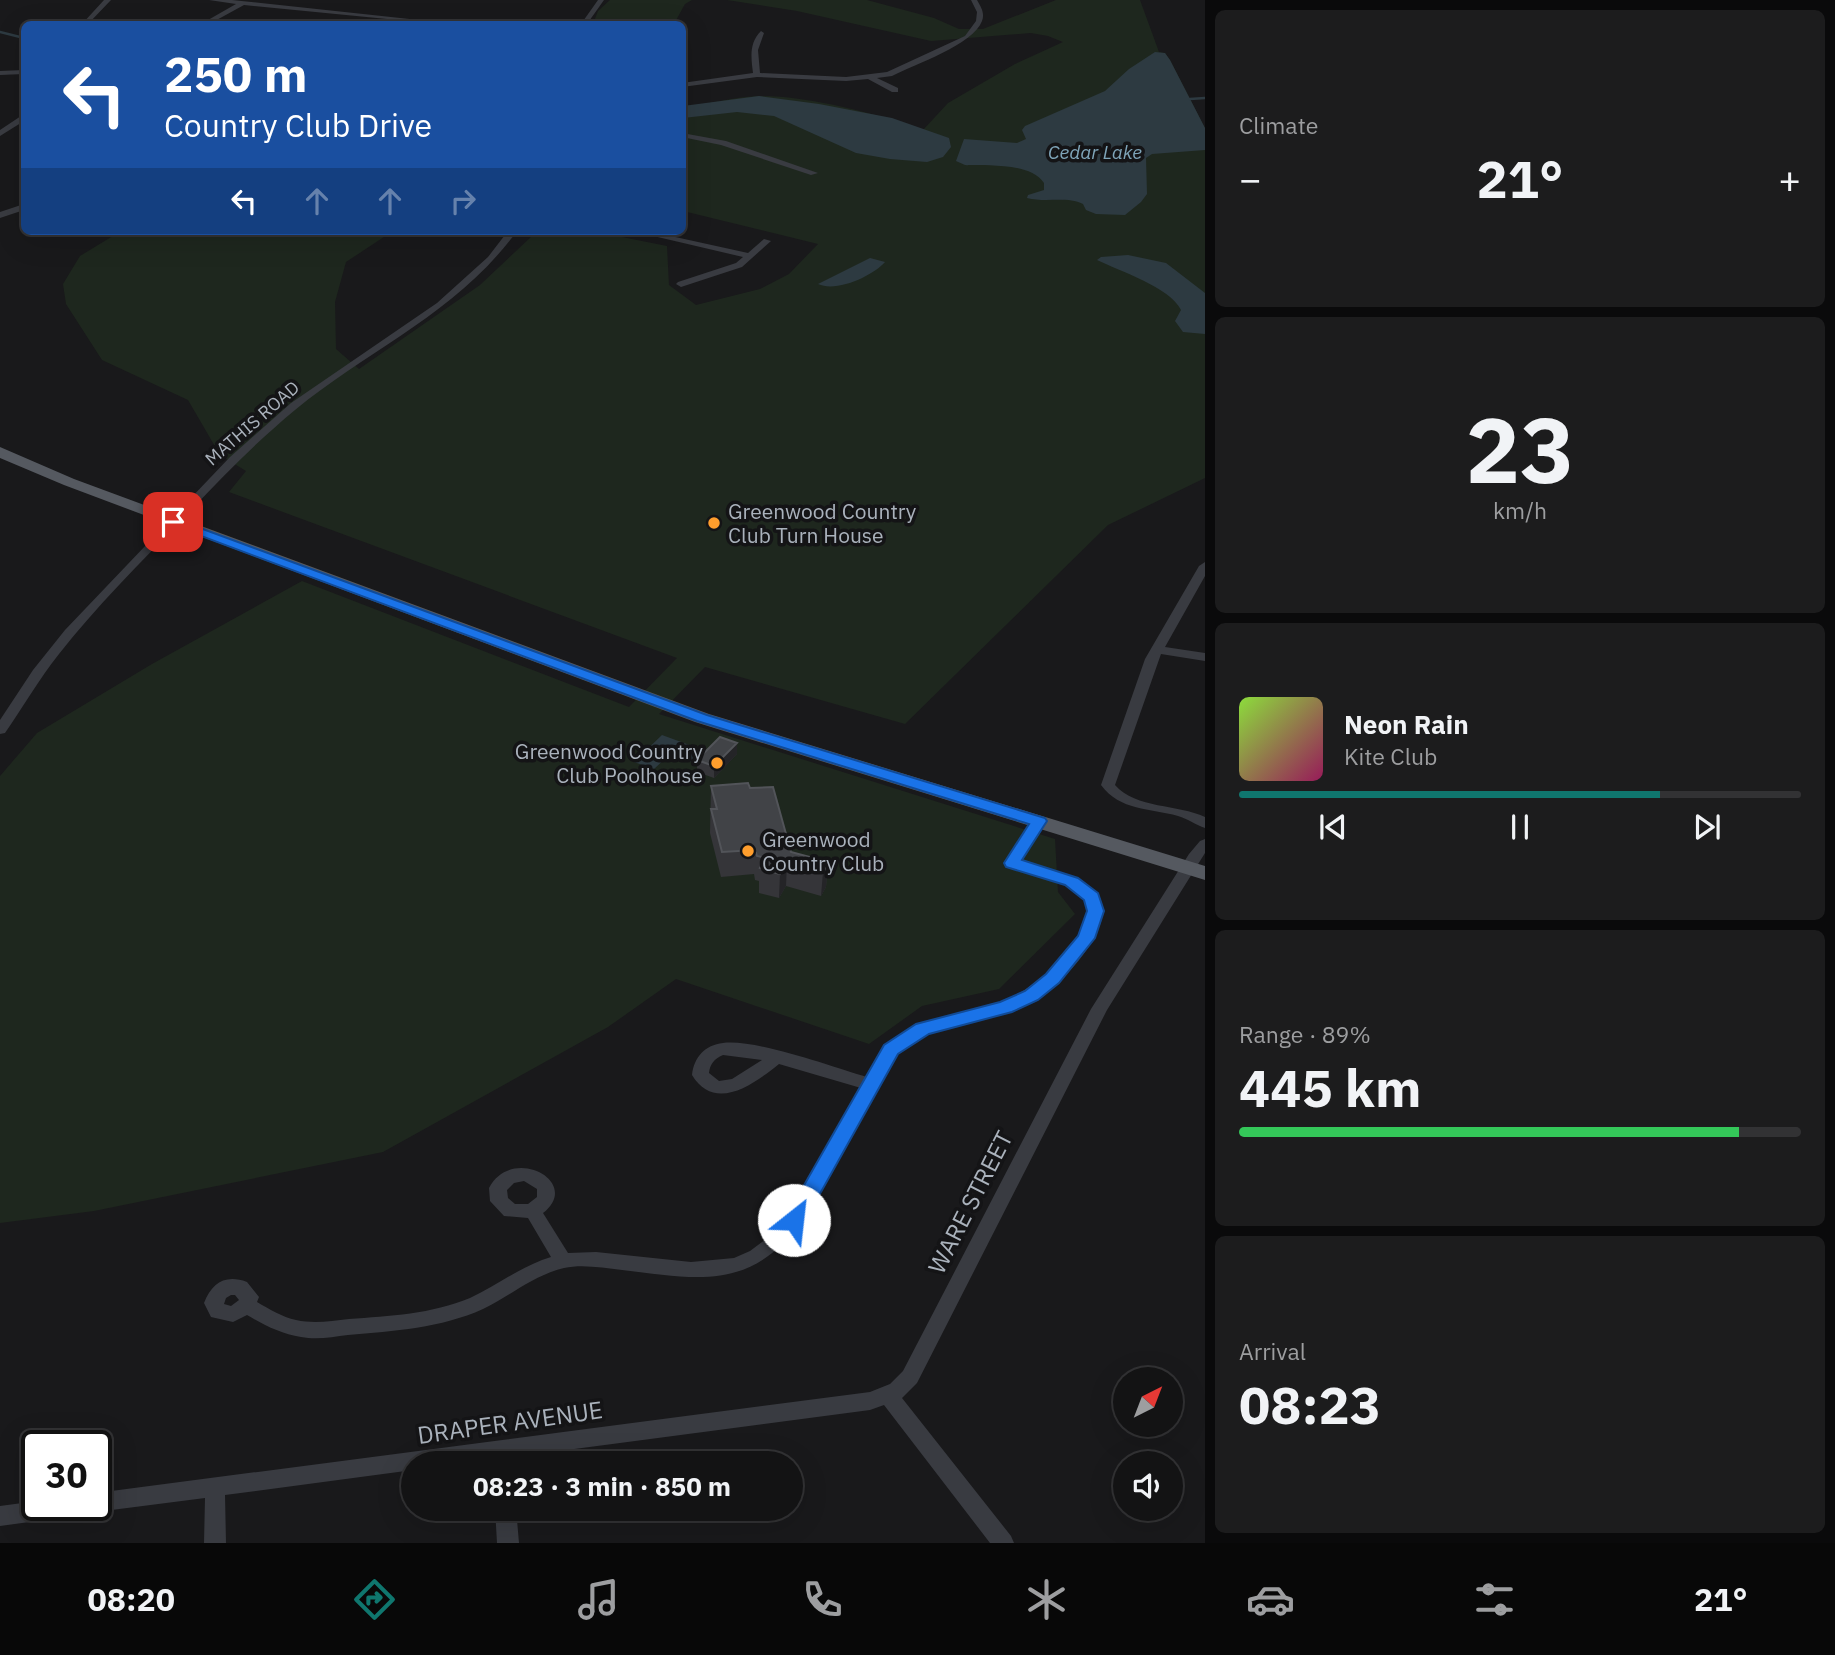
<!DOCTYPE html>
<meta charset="utf-8">
<style>
:root{--surface:#131314;--page:#1c1c1d;--text:#f1f3f6;--muted:#9d9ea0;--line:#323234;--accent:#0f766e}
body{margin:0;font-family:"IBM Plex Sans",sans-serif;background:var(--page);color:var(--text);height:100vh;display:flex;flex-direction:column;font-size:26px;white-space:nowrap}
*{box-sizing:border-box;margin:0}
p{font-size:23px;color:var(--muted)}
.icon{flex:none;width:38px;height:38px;fill:none;stroke:currentColor;stroke-width:2;stroke-linecap:round;stroke-linejoin:round}
.map{position:relative;flex:1;overflow:hidden}
.panel{display:flex;flex-direction:column;gap:10px;padding:10px;background:#0a0a0b;width:630px}
.panel>*{flex:none}
.top-card{position:absolute;left:21px;top:21px;width:665px;height:214px;border-radius:10px;box-shadow:0 7px 28px #0002,0 0 0 2px var(--line);background:#1a4fa0;color:#fff;overflow:hidden}
.needle{width:46px;rotate:42deg}
.controls{position:absolute;left:1113px;top:1367px;display:grid;gap:14px}
.controls a{display:grid;place-items:center;width:70px;height:70px;border-radius:50%;background:var(--surface);box-shadow:0 7px 28px #0002,0 0 0 2px var(--line);font-size:35px}
.speed{position:absolute;left:21px;top:1430px;display:flex;gap:14px;font-size:35px;font-weight:700;text-align:center}
.speed>*{display:grid;place-content:center;width:91px;height:91px;border-radius:50%;background:var(--surface);box-shadow:0 7px 28px #0002,0 0 0 2px var(--line);line-height:1}
.speed .limit{border:4px solid #111;border-radius:10px;background:#fff;color:#111}
.pin{position:absolute;display:grid;place-items:center;width:60px;height:60px;color:#fff;margin:-30px;border-radius:14px;box-shadow:0 4px 10px #0006}
.me{position:absolute;width:77px;margin:-38px;rotate:29deg;stroke-linejoin:round;filter:drop-shadow(0 0 5px #0008)}
.turn{display:flex;align-items:center;gap:24px;height:147px;padding:0 28px;font-size:32px}
.turn .icon{width:91px;height:91px;stroke-width:2.5}
.turn b{display:block;font-size:49px;line-height:60px}
.lanes{display:flex;align-items:center;height:66px;padding:0 28px;background:#0003;justify-content:center;gap:35px;direction:ltr}
.lanes .off{opacity:.35}
.big{font-size:52px;font-weight:700;line-height:1.1}
.panel .widget{flex:1;display:flex;flex-direction:column;justify-content:center;gap:10px;min-width:0;padding:0 24px;border-radius:10px;background:var(--page)}
.panel .dial{align-items:center;gap:0}
.dial b{font-size:91px;line-height:1}
.song{display:flex;align-items:center;gap:21px}
.cover{width:84px;height:84px;border-radius:10px;background:linear-gradient(135deg,hsl(90 70% 55%),hsl(330 70% 35%))}
.played{height:7px;border-radius:4px;background:linear-gradient(90deg,var(--accent) 75%,var(--line) 75%)}
.keys{display:flex;justify-content:space-around;direction:ltr}
.heat{display:flex;justify-content:space-between;align-items:center;font-size:38px;direction:ltr}
.charge{height:10px;border-radius:5px;background:linear-gradient(90deg,#34c759 89%,var(--line) 0)}
.trip{position:absolute;left:401px;top:1451px;width:402px;height:70px;border-radius:35px;background:var(--surface);box-shadow:0 7px 28px #0002,0 0 0 2px var(--line);font-weight:700;line-height:70px;text-align:center}
.tab-bar{display:flex;height:112px;justify-content:space-around;align-items:center;background:#080808;color:var(--muted)}
.tab-bar .icon{width:49px;height:49px}
.tab-bar .active{color:var(--accent)}
.tab-bar b{font-size:32px;color:var(--text)}
main{display:flex;flex:1;min-height:0}
.map>svg:first-child{display:block}
.green{fill:#1e271e}
.water{fill:#2d3a41}
.lines{fill:none;stroke-linecap:round;stroke-linejoin:round}
.stream{stroke:#2d3a41;stroke-width:2.5}
.minor{fill:#393b41;fill-rule:evenodd}
.major{fill:#555960;fill-rule:evenodd}
.wall{fill:#353539}
.shaded-wall{fill:#242427}
.building{fill:#414347;stroke:#525459;stroke-width:2}
.route{fill:#1a73e8;stroke:#114b97;stroke-width:2}
.poi-dot{fill:#ff9e2d;stroke:#141416;stroke-width:2.5}
.labels{text-anchor:middle;dominant-baseline:central;stroke-width:7;stroke-linejoin:round;paint-order:stroke}
.far-street-label{font-size:18px;fill:#aab2bc;stroke:#141416}
.far-water-label{font-size:19px;font-style:italic;fill:#7fa5b9;stroke:#141416}
.poi-label{font-size:21px;fill:#aab2bc;stroke:#141416;text-anchor:start}
.near-street-label{font-size:24px;fill:#aab2bc;stroke:#141416}
</style>
<main>
<div class="map">
<svg width="1205" height="1543" viewBox="0 0 1205 1543">
<rect width="100%" height="100%" fill="#19191b"/>
<path class="green" d="M610 0H692L685 4 674 24H593L598 11Z
M727 0H867L934 18 959 29H983L1056 0H1140L1159 52 1165 53 1170 60 1205 128V478L1108 525 905 724 705 667 659 714 1055 839 1058 892 1075 914 999 989 922 1006 869 1044 676 979 608 1027 383 1152 94 1211 0 1223V776L37 733 152 664 302 581 629 707 677 658 229 492 246 471 220 455 188 400 102 360 66 304 63 284 80 256 121 231H393L346 262 335 302 336 349 359 369 480 285 533 235H612L667 246 669 285 696 305 760 289 789 274 818 244 683 211V106C708 105 733 97 758 96 805 95 879 114 923 130L948 103 1015 64 1063 42 1048 36 1031 33 931 41 797 11Z"/>
<path class="water" d="M1155 52 1165 53 1170 60 1205 128V150L1152 154 1146 158 1147 194 1141 202 1125 215 1096 214 1086 210 1083 204C1067 196 1045 203 1027 198L1028 195 1044 190V183C1030 162 988 166 965 165L956 161 964 139 1017 143 1026 139 1022 130 1025 126 1105 91 1129 69Z
M759 96 819 104 892 118 949 138 951 147 943 157 927 162 890 159 856 153 774 116 737 112 683 118V106Z
M1128 255 1166 263 1205 293V334L1183 332 1175 321 1181 310C1170 287 1119 271 1097 260L1101 257Z
M870 258 885 262C874 275 837 293 818 284Z
M662 735 703 750 691 762 670 754 654 769 634 762Z"/>
<g class="lines">
<path class="stream" d="M0 32 24 38
M1190 99 1205 98"/>
<path class="minor" d="M104 0H111L88 24H82Z
M209 0H232L456 24H438L244 5 213 22V24H207L208 20 236 4Z
M598 0H604L587 24H581Z
M971 0H977C981 7 985 13 982 21 973 45 915 64 892 76L877 78 898 88V92H892L868 79 846 81 757 77 682 87V83L753 73C751 57 749 43 761 31L764 33 758 50 760 73 846 77 887 72 965 36 976 21 977 12Z
M24 70V74L0 75V71Z
M21 116H24V121L0 136V130Z
M682 133 726 141 818 173 811 175 721 145 682 137Z
M24 204V210L0 218V212Z
M508 231H517C456 314 372 347 295 410 254 444 217 482 181 521 139 564 96 607 59 654 39 679 23 707 5 733L0 734V720L33 670 65 630 230 457 291 403 437 303 488 257Z
M632 231H648L748 253 764 239 771 241 742 267 681 287 676 284 678 282 736 263 743 257Z
M1205 562V576L1165 647 1205 653V661L1161 654 1115 785C1136 809 1178 804 1205 817V828C1196 825 1188 819 1178 816 1150 808 1120 811 1101 785L1145 659 1199 566Z
M1039 816 1046 821 1021 861C1052 870 1121 881 1098 930 1071 985 1026 1009 969 1022 945 1028 914 1034 897 1054 885 1068 877 1089 868 1105 846 1145 823 1185 800 1225 747 1291 698 1279 622 1270 603 1268 583 1264 564 1268 534 1275 510 1296 483 1309 441 1328 394 1331 348 1335 332 1337 317 1340 301 1337 281 1334 264 1325 247 1315L233 1322 211 1317 204 1303C212 1283 225 1274 247 1282L259 1297 257 1302C269 1309 282 1317 296 1320 314 1324 331 1321 349 1319 389 1316 432 1314 470 1298 498 1285 521 1266 551 1257L528 1218 504 1216 490 1201 489 1188C512 1144 583 1182 543 1213L568 1253 596 1252 691 1262 734 1258 750 1251 770 1236 788 1215 861 1088 779 1064C754 1084 715 1113 692 1075 694 1057 705 1045 723 1043 757 1039 832 1067 867 1077 876 1061 883 1045 899 1035 932 1013 974 1014 1010 998 1035 988 1110 926 1080 895 1063 877 1030 873 1007 866L1005 863 1034 818ZM723 1055 762 1060 732 1079 719 1081 709 1073C710 1064 714 1059 723 1055ZM524 1181 537 1189V1197L528 1204H515L508 1198 507 1190 514 1183ZM231 1295H235L239 1300 231 1306 224 1304 226 1298Z
M1205 839V853L1107 1010 917 1383 902 1398 1011 1536 1014 1543H990L884 1405 870 1410 468 1463H413V1470L225 1495 226 1543H204L205 1498 96 1512 89 1510 81 1515 0 1526V1506L37 1501V1505H96V1493L870 1392 890 1384 903 1371 1091 1009 1189 854 1200 841Z
M495 1508H516L519 1543H497Z"/>
<path class="major" d="M0 447 74 479 709 714 1205 866V880L695 722 64 485 0 458Z"/>
</g>
<path class="wall" d="M737 743V754L714 778 697 772V760Z
M711 786 750 788 791 852 828 862 826 887 821 896 786 886 779 898 759 893V881L755 880 754 874 721 877 710 833Z"/>
<path class="shaded-wall" d="M737 743V754L714 778V766Z
M787 862 786 886 779 898 780 874Z
M828 862 826 887 821 896 823 872Z"/>
<path class="building" d="M720 737 737 743 714 766 697 760Z
M748 783 750 788 773 787 791 852 828 862 823 872 787 862 780 874 760 868 766 858 757 856 755 850 722 852 711 809H717L711 786Z"/>
<path class="route" d="M173 518 707 715 1045 818 1047 821 1022 860 1078 878 1098 893 1104 911 1095 938 1059 983 1038 1000 1012 1012 929 1034 898 1054 802 1226 794 1229 787 1226 784 1220 787 1215 884 1045 916 1024 1000 1002 1025 991 1046 974 1078 936 1087 911 1084 900 1065 885 1006 867 1004 863 1029 824 697 721 169 524 167 522Z"/>
<g class="poi-dot">
<circle cx="714" cy="523" r="7"/>
<circle cx="717" cy="763" r="7"/>
<circle cx="748" cy="851" r="7"/>
</g>
<g class="labels">
<g class="far-street-label">
<text transform="translate(252 423) rotate(-41)">MATHIS ROAD</text>
</g>
<g class="far-water-label">
<text x="1095" y="152">Cedar Lake</text>
</g>
<g class="poi-label">
<text x="728" y="511">Greenwood Country<tspan x="728" dy="24">Club Turn House</tspan></text>
<text x="703" y="751" text-anchor="end">Greenwood Country<tspan x="703" dy="24">Club Poolhouse</tspan></text>
<text x="762" y="839">Greenwood<tspan x="762" dy="24">Country Club</tspan></text>
</g>
<g class="near-street-label">
<text transform="translate(970 1202) rotate(-63)">WARE STREET</text>
<text transform="translate(510 1422) rotate(-8)">DRAPER AVENUE</text>
</g>
</g>
</svg>
<div class="controls">
<a><svg class="needle" viewBox="-14 -14 28 28"><path d="M0-13l5 13h-10z" fill="#e53935"/><path d="M0 13l5-13h-10z" fill="#9d9ea0"/></svg></a>
<a><svg class="icon" aria-label="sound" viewBox="0 0 24 24"><path d="M4 9h4l5-4v14l-5-4H4zM17 9q2 3 0 6"/></svg></a>
</div>
<div class="speed"><div class="limit">30</div></div>
<div class="pin" style="left:173px;top:522px;background:#d93025"><svg class="icon" aria-label="arrive" viewBox="0 0 24 24"><path d="M6 21V4h12l-3 4 3 4H6"/></svg></div>
<svg class="me" style="left:794px;top:1220px" viewBox="-20 -20 40 40"><circle r="19" fill="#fff"/><path d="M0-13L10 11 0 6-10 11z" fill="#1a73e8"/></svg>
<div class="trip">08:23 · 3 min · 850 m</div>
<div class="top-card">
<div class="turn"><svg class="icon" aria-label="left" viewBox="0 0 24 24"><path d="M17 20v-9H6M10 6l-5 5 5 5"/></svg><div><b>250 m</b>Country Club Drive</div></div>
<div class="lanes"><svg class="icon" aria-label="left" viewBox="0 0 24 24"><path d="M17 20v-9H6M10 6l-5 5 5 5"/></svg><svg class="icon off" aria-label="ahead" viewBox="0 0 24 24"><path d="M12 20V5M6 11l6-6 6 6"/></svg><svg class="icon off" aria-label="ahead" viewBox="0 0 24 24"><path d="M12 20V5M6 11l6-6 6 6"/></svg><svg class="icon off" aria-label="right" viewBox="0 0 24 24"><path d="M7 20v-9h11M14 6l5 5-5 5"/></svg></div>
</div>
</div>
<section class="panel">
<div class="widget"><p>Climate</p>
<div class="heat"><a>−</a><b class="big">21°</b><a>+</a></div>
</div>
<div class="widget dial"><b>23</b><p>km/h</p></div>
<div class="widget">
<div class="song"><i class="cover"></i><div><b>Neon Rain</b><p>Kite Club</p></div></div>
<div class="played"></div>
<div class="keys"><svg class="icon" aria-label="previous" viewBox="0 0 24 24"><path d="M18 5L8 12l10 7zM5 5v14"/></svg><svg class="icon" aria-label="pause" viewBox="0 0 24 24"><path d="M8 5v14M16 5v14"/></svg><svg class="icon" aria-label="next" viewBox="0 0 24 24"><path d="M6 5l10 7-10 7zM19 5v14"/></svg></div>
</div>
<div class="widget"><p>Range · 89%</p><b class="big">445 km</b><div class="charge"></div></div>
<div class="widget"><p>Arrival</p><b class="big">08:23</b></div>
</section>
</main>
<nav class="tab-bar">
<b>08:20</b>
<svg class="icon active" aria-label="directions" viewBox="0 0 24 24"><path d="M12 3l9 9-9 9-9-9zM9 14v-3h6M13 9l2 2-2 2"/></svg>
<svg class="icon" aria-label="music" viewBox="0 0 24 24"><path d="M9 18V5l10-2v13"/><circle cx="6" cy="18" r="3"/><circle cx="16" cy="16" r="3"/></svg>
<svg class="icon" aria-label="phone" viewBox="0 0 24 24"><path d="M5 4h4l2 5-3 2q2 4 5 5l2-3 5 2v4C11 20 4 13 5 4z"/></svg>
<svg class="icon" aria-label="climate" viewBox="0 0 24 24"><path d="M12 3v18M4 7l16 10M4 17L20 7"/></svg>
<svg class="icon" aria-label="car" viewBox="0 0 24 24"><path d="M5 17H2v-5l4-1 3-4h7l3 4 3 1v5h-3M9 17h6M6 11h13"/><circle cx="7" cy="17" r="2"/><circle cx="17" cy="17" r="2"/></svg>
<svg class="icon" aria-label="filters" viewBox="0 0 24 24"><path d="M4 7h16M4 17h16"/><circle cx="9" cy="7" r="2"/><circle cx="15" cy="17" r="2"/></svg>
<b>21°</b>
</nav>
